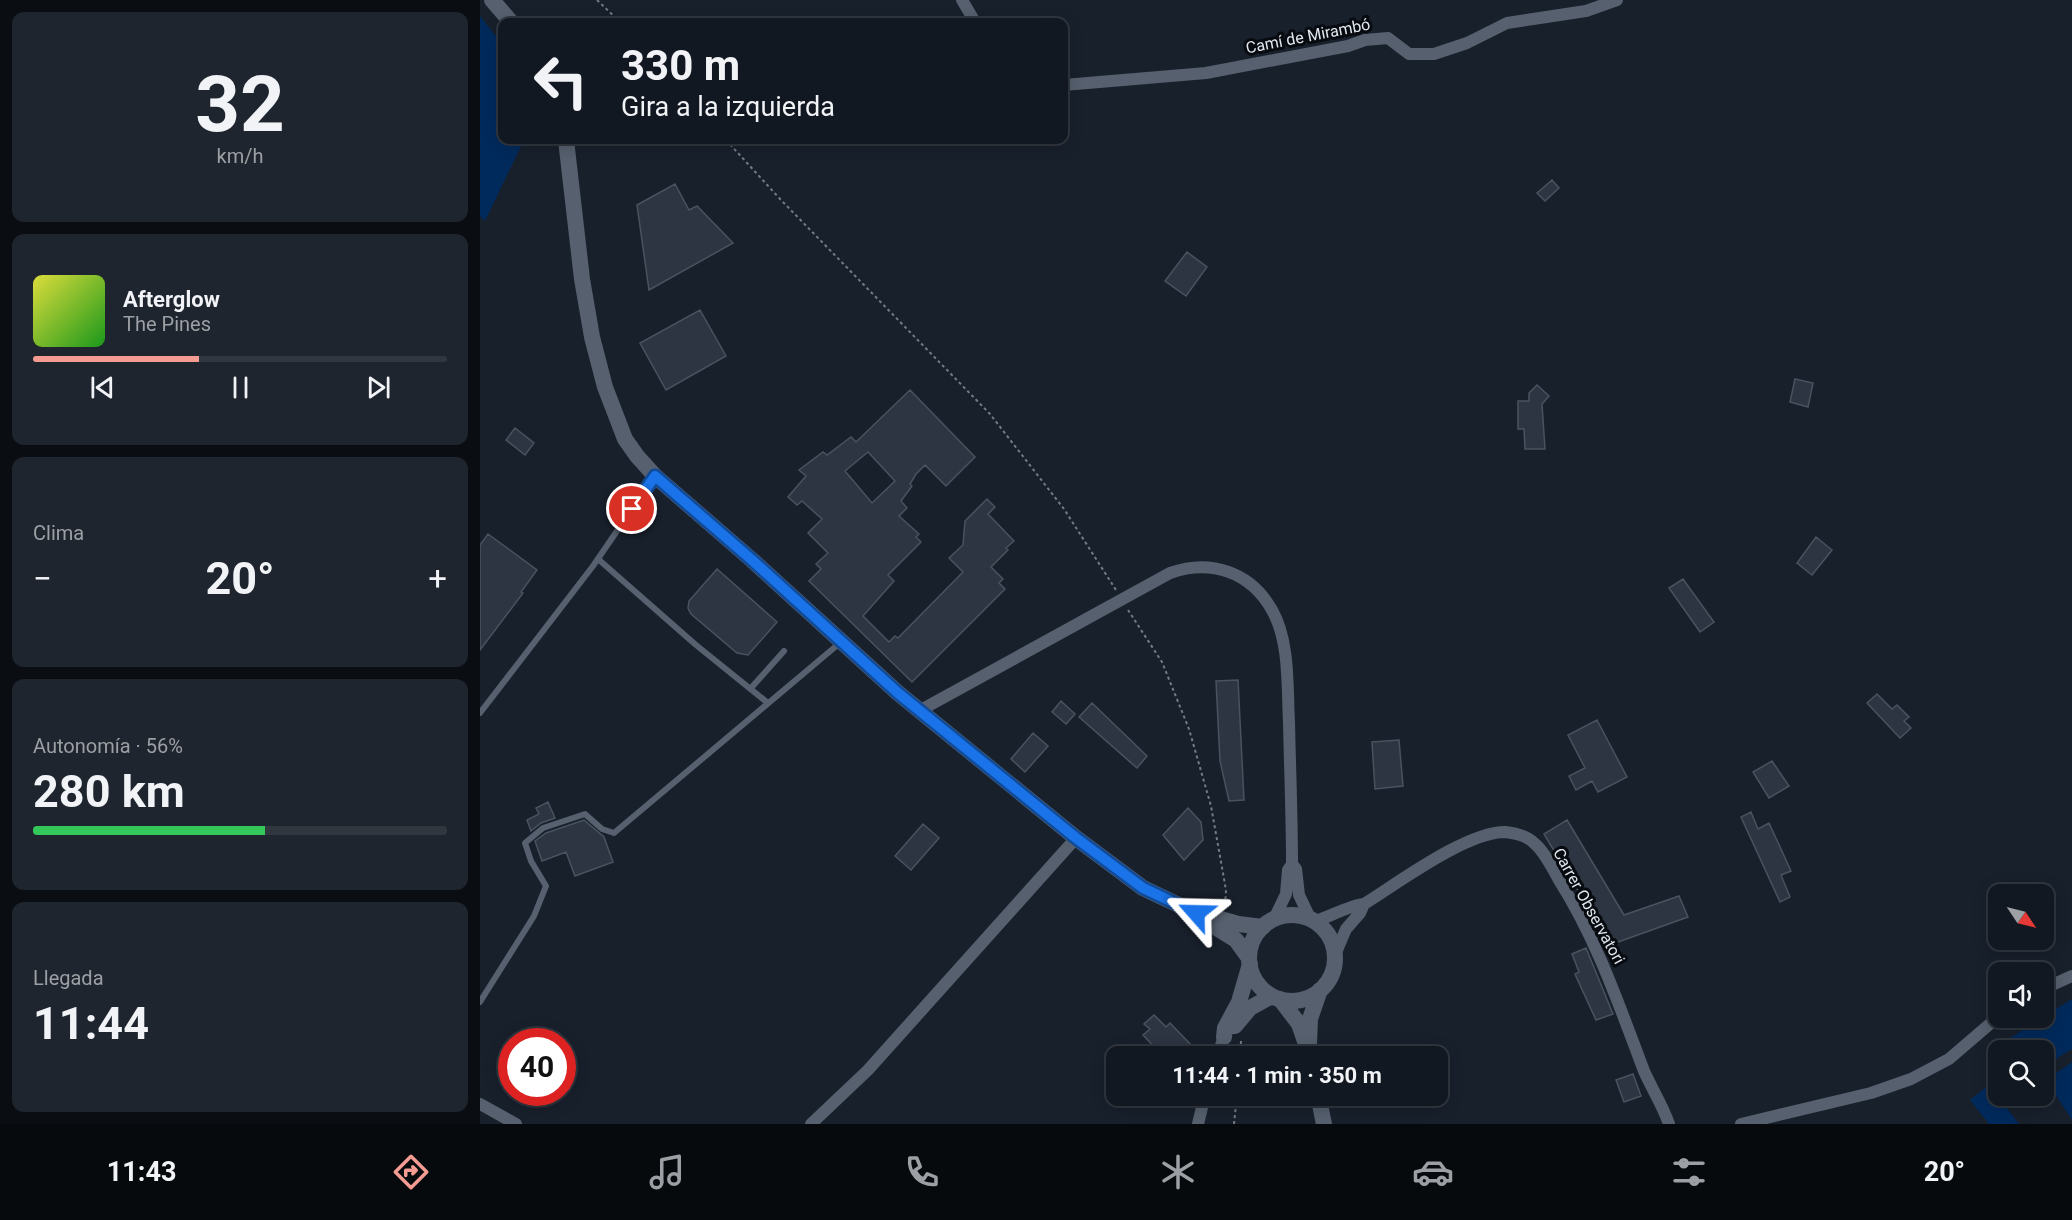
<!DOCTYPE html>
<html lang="es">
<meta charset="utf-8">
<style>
:root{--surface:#121821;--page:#1f252e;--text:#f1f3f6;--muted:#9ca0a5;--line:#31373f;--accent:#f59c92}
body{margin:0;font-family:Roboto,sans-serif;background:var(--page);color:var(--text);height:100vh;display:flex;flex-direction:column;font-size:22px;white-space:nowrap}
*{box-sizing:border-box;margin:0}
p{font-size:20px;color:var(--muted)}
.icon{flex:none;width:33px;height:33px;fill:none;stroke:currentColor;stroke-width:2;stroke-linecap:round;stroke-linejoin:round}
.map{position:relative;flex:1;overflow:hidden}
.side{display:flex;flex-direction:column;gap:12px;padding:12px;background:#0a0d12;width:480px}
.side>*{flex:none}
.hud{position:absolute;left:18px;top:18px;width:570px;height:126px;border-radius:12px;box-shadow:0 3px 15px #0003,0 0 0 2px var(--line);background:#121821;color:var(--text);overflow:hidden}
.needle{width:39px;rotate:125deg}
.buttons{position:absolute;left:1508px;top:884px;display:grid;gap:12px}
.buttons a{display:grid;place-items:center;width:66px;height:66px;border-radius:12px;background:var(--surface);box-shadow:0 3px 15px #0003,0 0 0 2px var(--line);font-size:30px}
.speed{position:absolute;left:18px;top:1028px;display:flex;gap:12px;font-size:30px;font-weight:700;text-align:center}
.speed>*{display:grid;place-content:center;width:78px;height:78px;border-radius:50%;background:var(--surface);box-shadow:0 3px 15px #0003,0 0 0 2px var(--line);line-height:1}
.speed .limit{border:9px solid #d22;background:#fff;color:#111}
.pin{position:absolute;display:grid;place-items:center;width:51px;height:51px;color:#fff;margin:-26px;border:3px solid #fff;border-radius:50%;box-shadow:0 2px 6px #0007}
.me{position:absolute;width:66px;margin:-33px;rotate:295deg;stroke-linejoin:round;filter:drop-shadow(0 0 4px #0008)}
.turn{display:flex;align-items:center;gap:21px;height:126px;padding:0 24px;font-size:27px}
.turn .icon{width:78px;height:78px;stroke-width:2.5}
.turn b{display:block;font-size:42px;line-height:51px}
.big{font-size:45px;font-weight:700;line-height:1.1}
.side .card{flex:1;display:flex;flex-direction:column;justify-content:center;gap:9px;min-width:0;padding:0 21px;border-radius:12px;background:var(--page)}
.side .dial{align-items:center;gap:0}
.dial b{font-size:78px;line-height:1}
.song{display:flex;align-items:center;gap:18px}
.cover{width:72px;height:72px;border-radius:9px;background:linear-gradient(135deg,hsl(60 70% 55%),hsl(120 70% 35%))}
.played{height:6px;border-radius:3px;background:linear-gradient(90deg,var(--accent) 40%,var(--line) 40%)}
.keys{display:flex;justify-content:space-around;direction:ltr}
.heat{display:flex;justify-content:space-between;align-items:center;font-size:33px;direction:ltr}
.charge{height:9px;border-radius:4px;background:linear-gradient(90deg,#34c759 56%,var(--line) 0)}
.trip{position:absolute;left:626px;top:1046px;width:342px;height:60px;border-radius:12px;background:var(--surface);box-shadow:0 3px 15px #0003,0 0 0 2px var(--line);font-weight:700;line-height:60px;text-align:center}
.tabs{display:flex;height:96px;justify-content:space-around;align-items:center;background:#070a0d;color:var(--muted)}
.tabs .icon{width:42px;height:42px}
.tabs .selected{color:var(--accent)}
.tabs b{font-size:27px;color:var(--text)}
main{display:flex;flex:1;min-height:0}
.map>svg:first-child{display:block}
.green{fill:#002a5c}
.building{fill:#2c3541;stroke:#495360;stroke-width:1.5;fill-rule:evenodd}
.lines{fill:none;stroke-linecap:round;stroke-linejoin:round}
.path{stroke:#747b85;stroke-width:2;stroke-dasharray:3 3;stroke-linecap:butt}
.lane{stroke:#56606e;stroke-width:6}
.street{stroke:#56606e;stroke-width:12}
.secondary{stroke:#56606e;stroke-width:16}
.route-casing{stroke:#114b97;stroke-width:15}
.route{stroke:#1a73e8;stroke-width:10}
.labels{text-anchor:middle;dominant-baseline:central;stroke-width:6;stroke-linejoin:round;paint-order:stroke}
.street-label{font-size:16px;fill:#e1e7ef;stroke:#070a0f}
</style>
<main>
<section class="side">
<div class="card dial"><b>32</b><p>km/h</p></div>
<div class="card">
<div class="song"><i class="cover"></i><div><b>Afterglow</b><p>The Pines</p></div></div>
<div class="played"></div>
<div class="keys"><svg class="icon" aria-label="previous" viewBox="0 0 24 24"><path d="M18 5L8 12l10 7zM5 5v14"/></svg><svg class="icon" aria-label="pause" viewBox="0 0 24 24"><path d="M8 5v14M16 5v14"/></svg><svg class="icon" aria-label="next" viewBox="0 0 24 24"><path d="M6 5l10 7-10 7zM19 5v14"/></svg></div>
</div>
<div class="card"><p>Clima</p>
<div class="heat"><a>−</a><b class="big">20°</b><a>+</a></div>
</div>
<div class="card"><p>Autonomía · 56%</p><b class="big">280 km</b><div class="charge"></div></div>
<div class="card"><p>Llegada</p><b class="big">11:44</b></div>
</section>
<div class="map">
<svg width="1592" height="1124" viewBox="0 0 1592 1124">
<rect width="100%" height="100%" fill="#18202c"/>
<path class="green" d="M0 16 22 44V140H44L5 221 0 216Z
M1592 999V1049L1563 1067V1050H1537L1530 1038Z
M1592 1062V1120L1566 1080Z
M1509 1085 1539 1124H1509L1490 1100Z"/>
<path class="building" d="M1072 180 1079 188 1065 201 1057 193Z
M195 184 209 210 217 206 253 243 169 290 157 205Z
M707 252 727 267 706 296 685 281Z
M220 310 246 356 186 390 160 343Z
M1315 379 1333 383 1328 407 1310 402Z
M1057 385 1069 396 1062 404 1065 449H1045L1044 429H1038V401H1049V393Z
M430 390 495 457 466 486 445 465 436 474 430 484 432 486 421 501 427 508 419 516 439 534 436 537 441 542 408 575 414 581 383 616 409 642 415 636 418 638 483 572 469 558 483 545 485 521 507 499 515 507 508 514 534 541 526 548 528 550 511 567 523 579 519 583 525 589 432 682 329 581 341 569 336 564 348 553 328 533 342 519 322 501 317 505 308 497 326 476 319 470 343 452 347 455 371 437 376 442ZM388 452 415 481 392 503 365 471Z
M35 428 54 443 45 455 26 440Z
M8 534 57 570 41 592 43 593 0 650V545Z
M1336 537 1352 550 1332 575 1317 563Z
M237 569 297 622 268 655 257 653 211 614 208 608 209 601Z
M1203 579 1234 622 1220 632 1189 588Z
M758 680 764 800 749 801 740 761 736 681Z
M1397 694 1412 709 1417 705 1429 717 1424 721 1431 728 1420 738 1387 703Z
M581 701 595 714 586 724 572 712Z
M612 703 667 756 657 768 599 717Z
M1117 720 1147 777 1118 792 1112 781 1096 790 1089 776 1105 768 1088 735Z
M553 733 568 746 545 772 531 759Z
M919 740 923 786 895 789 892 742Z
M1292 761 1309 786 1289 798 1273 772Z
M68 802 75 818 61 823 51 831 47 820 59 814 56 808Z
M708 808 721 822 723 840 704 860 683 835Z
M1271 812 1278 829 1289 823 1311 871 1301 875 1310 897 1300 902 1261 817Z
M104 820 124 837 133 862 95 876 86 852 62 861 55 841 66 833Z
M1087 820 1144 915 1199 896 1208 917 1124 947 1115 925 1118 924 1064 834Z
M443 824 459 838 431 870 415 856Z
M1106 948 1133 1014 1116 1020 1095 974 1099 972 1092 954Z
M674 1015 686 1027 690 1023 715 1049 707 1056H683L663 1035 670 1029 664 1024Z
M1153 1074 1161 1096 1144 1102 1136 1080Z"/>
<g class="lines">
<path class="path" d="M117 0 140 22
M246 140 301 200 510 414 584 509 636 590
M648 610 682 662 709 729 731 806 746 890 745 906
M760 1056 761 1041
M754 1124 757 1095"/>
<path class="lane" d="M118 559 216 645 288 703
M271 688 304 651
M0 713 113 566 174 477
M0 1002 54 916 66 886 51 861 45 843 63 828 105 814 122 829 134 833 361 642"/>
<path class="street" d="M482 0 495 22
M584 85 726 73 868 46 885 40 908 38 929 54H954L987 43 1027 23 1106 11 1137 0
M439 711 690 573C730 559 770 571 792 610 810 642 807 686 809 722 810 770 812 817 812 864L808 870 806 894 794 919
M812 864 816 869 819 895 830 918
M836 921C848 917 874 904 884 904 918 883 986 832 1025 832 1035 833 1046 835 1054 843 1065 852 1072 868 1079 880 1117 940 1139 1005 1164 1071 1172 1089 1183 1106 1189 1124
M855 955 866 929 880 913 884 904
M1563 989 1592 976
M737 1056 744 1037
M0 1104 36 1124
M331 1124 388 1070 596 838
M718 1124 725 1095
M1261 1124 1391 1093 1431 1079 1469 1059 1518 1017"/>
<path class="secondary" d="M12 0 31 22
M86 140 102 279 112 337 125 387 145 439 157 456 175 476 272 560 418 693 596 838 663 888 726 918 730 924 756 940 769 958
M769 958a43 43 0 1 1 86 0a43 43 0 1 1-86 0Z
M734 917 758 924 783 927
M800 999 819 1024 830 1056
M755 1026 770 1008 792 996
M744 1037 745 1028 759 1002 770 964
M829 1044 830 1019 840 990
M838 1095 844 1124"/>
</g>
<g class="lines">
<g class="route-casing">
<path id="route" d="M152 509 175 476 272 560 418 693 596 838 663 888 716 913"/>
</g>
<use href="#route" class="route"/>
</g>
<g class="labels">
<g class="street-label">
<text transform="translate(828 36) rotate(-11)">Camí de Mirambó</text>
<text transform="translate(1109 906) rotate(61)">Carrer Observatori</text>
</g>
</g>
</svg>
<div class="buttons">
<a><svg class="needle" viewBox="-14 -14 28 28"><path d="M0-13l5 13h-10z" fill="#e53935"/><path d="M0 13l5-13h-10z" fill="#9ca0a5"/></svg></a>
<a><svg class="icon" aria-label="sound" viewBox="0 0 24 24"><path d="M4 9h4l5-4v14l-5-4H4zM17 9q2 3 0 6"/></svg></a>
<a><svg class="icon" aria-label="search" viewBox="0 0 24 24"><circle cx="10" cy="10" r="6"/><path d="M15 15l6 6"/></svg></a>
</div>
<div class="speed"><div class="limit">40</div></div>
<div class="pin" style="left:152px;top:509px;background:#d93025"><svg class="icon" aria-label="arrive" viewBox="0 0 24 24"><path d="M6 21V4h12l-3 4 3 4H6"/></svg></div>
<svg class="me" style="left:716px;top:913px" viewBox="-20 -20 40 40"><path d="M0-17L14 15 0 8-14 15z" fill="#1a73e8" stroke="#fff" stroke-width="4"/></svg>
<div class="trip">11:44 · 1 min · 350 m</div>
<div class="hud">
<div class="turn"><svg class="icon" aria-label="left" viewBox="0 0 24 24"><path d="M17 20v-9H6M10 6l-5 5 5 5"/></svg><div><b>330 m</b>Gira a la izquierda</div></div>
</div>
</div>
</main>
<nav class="tabs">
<b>11:43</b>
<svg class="icon selected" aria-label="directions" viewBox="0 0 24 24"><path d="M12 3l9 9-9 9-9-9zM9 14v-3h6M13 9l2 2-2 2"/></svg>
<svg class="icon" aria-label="music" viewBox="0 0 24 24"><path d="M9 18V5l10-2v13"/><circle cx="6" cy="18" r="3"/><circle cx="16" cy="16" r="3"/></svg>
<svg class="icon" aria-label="phone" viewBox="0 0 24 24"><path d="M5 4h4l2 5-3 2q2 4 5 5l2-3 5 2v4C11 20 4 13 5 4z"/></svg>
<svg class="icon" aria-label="climate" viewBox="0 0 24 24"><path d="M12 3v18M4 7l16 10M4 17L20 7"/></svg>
<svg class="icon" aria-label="car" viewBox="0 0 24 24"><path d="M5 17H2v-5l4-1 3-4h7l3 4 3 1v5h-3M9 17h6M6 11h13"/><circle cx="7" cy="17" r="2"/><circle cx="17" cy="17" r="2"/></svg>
<svg class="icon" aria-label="filters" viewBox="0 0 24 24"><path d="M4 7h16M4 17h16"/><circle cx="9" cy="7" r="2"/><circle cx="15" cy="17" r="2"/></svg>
<b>20°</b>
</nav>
